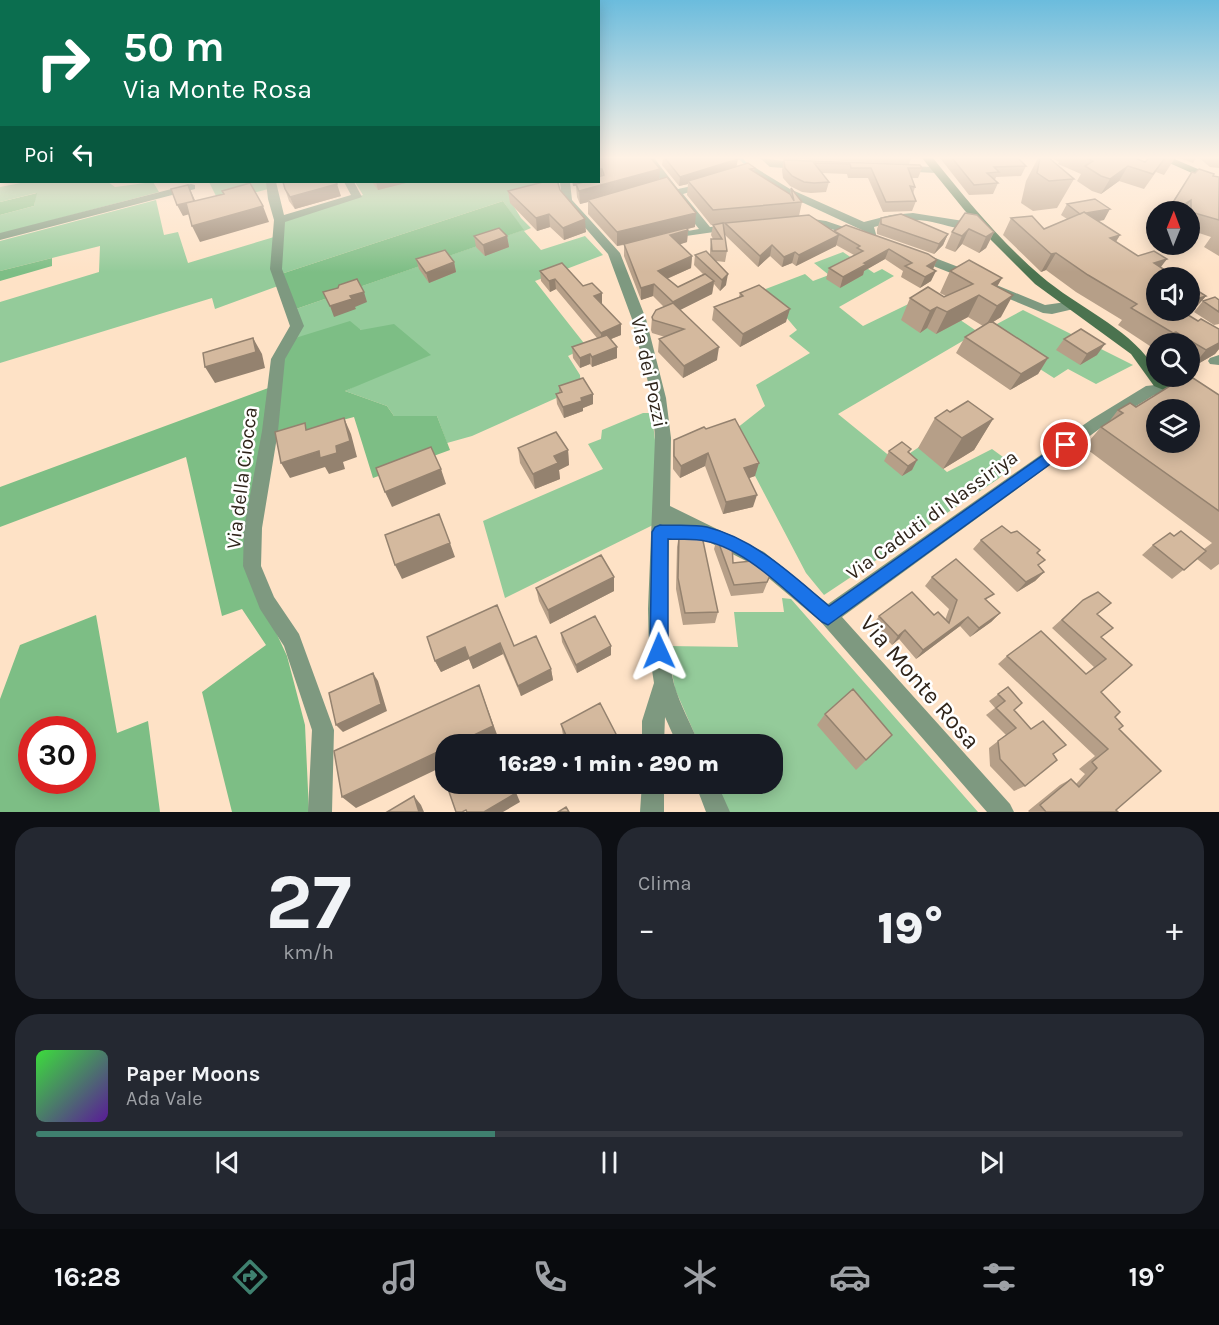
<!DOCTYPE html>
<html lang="it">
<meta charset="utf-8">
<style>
:root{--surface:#171b24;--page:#242831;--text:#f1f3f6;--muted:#9ea1a6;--line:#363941;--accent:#3f806f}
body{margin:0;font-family:Karla,sans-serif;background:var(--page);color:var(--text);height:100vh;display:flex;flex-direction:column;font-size:22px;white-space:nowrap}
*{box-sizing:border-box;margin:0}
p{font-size:20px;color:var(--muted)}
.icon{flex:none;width:33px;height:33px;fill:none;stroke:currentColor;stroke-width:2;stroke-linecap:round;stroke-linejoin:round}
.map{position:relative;height:812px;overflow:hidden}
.panel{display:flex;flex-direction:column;gap:15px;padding:15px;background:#0d0f14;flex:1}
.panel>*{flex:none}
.hud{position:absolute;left:0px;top:0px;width:600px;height:183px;box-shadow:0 3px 15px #0003;background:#0b6e4f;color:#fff;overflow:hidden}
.needle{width:39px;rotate:1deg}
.fabs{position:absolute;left:1146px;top:201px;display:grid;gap:12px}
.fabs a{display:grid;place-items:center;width:54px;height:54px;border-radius:50%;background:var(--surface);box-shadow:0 3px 15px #0003;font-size:30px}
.speed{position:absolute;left:18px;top:716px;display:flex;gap:12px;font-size:30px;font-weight:700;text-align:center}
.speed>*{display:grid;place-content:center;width:78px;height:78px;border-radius:50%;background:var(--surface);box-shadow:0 3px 15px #0003;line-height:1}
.speed .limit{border:9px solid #d22;background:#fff;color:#111}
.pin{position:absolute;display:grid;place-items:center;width:51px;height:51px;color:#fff;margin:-26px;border:3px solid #fff;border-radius:50%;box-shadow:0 2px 6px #0007}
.me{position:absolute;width:66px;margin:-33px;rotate:359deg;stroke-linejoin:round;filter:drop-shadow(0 0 4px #0008)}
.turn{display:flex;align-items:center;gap:21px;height:126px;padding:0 24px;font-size:27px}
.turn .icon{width:78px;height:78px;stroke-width:2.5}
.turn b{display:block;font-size:42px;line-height:51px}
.then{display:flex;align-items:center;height:57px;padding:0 24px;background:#0003;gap:12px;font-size:22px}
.big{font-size:45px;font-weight:800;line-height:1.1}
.panel .tile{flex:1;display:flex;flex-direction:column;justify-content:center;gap:9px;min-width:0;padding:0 21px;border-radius:24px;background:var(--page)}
.panel .dial{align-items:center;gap:0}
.dial b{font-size:78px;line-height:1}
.song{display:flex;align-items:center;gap:18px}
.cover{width:72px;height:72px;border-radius:9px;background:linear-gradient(135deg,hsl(120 70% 55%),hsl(270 70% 35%))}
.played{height:6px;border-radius:3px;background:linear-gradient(90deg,var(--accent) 40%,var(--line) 40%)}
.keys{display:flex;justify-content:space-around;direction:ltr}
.heat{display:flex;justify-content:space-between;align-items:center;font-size:33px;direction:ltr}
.panel .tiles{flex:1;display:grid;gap:15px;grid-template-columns:1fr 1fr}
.tile:last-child{grid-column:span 2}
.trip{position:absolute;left:435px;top:734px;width:348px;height:60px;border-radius:24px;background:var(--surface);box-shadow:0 3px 15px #0003;font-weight:800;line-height:60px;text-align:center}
.menu{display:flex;height:96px;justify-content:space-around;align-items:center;background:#090b0e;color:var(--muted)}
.menu .icon{width:42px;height:42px}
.menu .on{color:var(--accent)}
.menu b{font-size:27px;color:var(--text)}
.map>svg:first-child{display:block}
.green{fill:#94cb9a}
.forest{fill:#7dbe85;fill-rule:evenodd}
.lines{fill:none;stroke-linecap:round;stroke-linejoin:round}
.stream{stroke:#50c7cc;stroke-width:3}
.street{fill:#7e9980;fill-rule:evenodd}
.secondary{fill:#4b734f;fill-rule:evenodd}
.wall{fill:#b69f88}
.shaded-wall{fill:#94826f}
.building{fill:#d4b99e;stroke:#94826f;stroke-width:1.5;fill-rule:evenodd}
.route{fill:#1a73e8;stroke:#114b97;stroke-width:1.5}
.labels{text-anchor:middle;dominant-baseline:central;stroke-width:5;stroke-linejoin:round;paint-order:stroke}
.street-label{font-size:20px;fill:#2f241a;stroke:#fff}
.near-street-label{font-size:24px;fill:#2f241a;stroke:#fff}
</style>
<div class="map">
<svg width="1219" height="812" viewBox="0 0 1219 812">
<rect width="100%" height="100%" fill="#fee2c6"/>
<path class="green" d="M26 182H108L115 187 153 182 159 192 0 234V215L34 206 36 193 0 202V187Z
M209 182H271L272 188 219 202Z
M355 182H554L510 200 521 218 531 228 524 231 541 250 585 236 603 255 535 281 587 347 568 356 580 375 581 387 472 436 447 443 437 416H394L387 406 345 391 374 377 361 330 352 325 292 339 296 309 523 230 503 201 281 274 282 220 363 195Z
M156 200 164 235 178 232 188 263 274 237 278 286 215 309 212 298 0 363V302L99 272 100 246 0 271V241Z
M843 252 874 273 882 269 894 276 839 307 863 326 925 296 978 332 838 414 897 462 919 447 947 472 992 449 1014 465 998 479 824 595 806 573 732 432 765 406 756 385 810 353 789 336 797 330 763 290 805 274 813 281 829 275 814 263Z
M1023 310 1133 365 1096 384 1068 369 1054 378 982 332Z
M643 413H649L652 416 656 448 653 525 505 598 483 521 603 469 588 444 601 439 602 430Z
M782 598 791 599 978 812H729L716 783H772V744H699L675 689 667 646 738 647 734 612H784Z"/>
<path class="forest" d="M37 193 34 206 0 215V202Z
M503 201 524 230 296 309 281 274Z
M52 258V266L0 281V271Z
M350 321 361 330 394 324 431 355 345 391 387 406 394 416H437L450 450 373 478 354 417 270 439 281 359 292 339Z
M271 387 262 448 260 598 287 656 305 725 309 812H232L202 692 266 645 242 609 222 616 186 457 0 527V487Z
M96 615 117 733 148 721 160 812H0V699L20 645ZM32 729H82V780H32Z"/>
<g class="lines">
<path class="stream" d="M740 158 748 166"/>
<path class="street" d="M643 158H654L678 189 710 182V186L683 194 710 227 735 225V229L665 239V235L699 229Z
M760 158 801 163 806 166 801 169 770 167Z
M903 166 936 167 941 170 936 173 899 171 898 169Z
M754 167 790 189 864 222 891 215 913 213 976 223 982 226 980 228C962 232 944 224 927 221 909 218 891 222 874 227L877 238 875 240H867L864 231 782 193 750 172 749 170Z
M266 182H276L284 215 351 195 344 182H354L362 197 285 222 282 269 304 326 285 359 278 431 262 528 261 566 274 597 299 634 334 730 332 812H308L312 730 284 646 260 609 243 566 244 528 262 431 271 359 290 326 270 269 274 220 268 199Z
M560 182H570L572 200 620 253 646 319 666 398 671 438 670 506 764 552 828 604 1092 419 1146 386 1173 383 1178 384 1180 388 1178 392 1154 395 1102 427 842 617 1010 804 1014 812H987L821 622 752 564 703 539 669 540C668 587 663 638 674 684 680 705 691 724 699 744H677L665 717 664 744H642V721L654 683 649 651 648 609 655 438 652 398 632 319 608 254 562 201Z
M191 184 195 185V189L0 240V233Z
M800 217 826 221 864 234 858 237 821 226 796 222 794 220Z
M917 251 974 273 976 276 970 280 966 279 913 258 911 255Z
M994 284 1045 305 1073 301 1079 305 1078 308 1052 314 1043 313 990 291 988 288Z
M1219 355V365L1210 364 1208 361 1210 358Z
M642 783H664V812H640Z
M695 783H717L730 812H706Z"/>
<path class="secondary" d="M922 158H933C967 200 1000 241 1041 276 1077 307 1126 326 1152 364L1156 363V376L1176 383 1175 376H1189L1192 386 1190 390 1171 393 1154 386 1131 354 1035 284 979 228Z
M1158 158H1172L1219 178V185Z"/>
</g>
<path class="wall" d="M598 158 659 179 695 227 688 229 687 242 680 244 692 256 691 268 667 279 678 287 703 274 694 265 695 255H710V249L711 239H713L711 235 713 225 721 224 711 225 687 195 688 184 679 186 662 165 663 158 755 168 754 172 790 194 791 188 802 202 799 216 728 223 834 232V231L937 260 933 269 931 281 920 288 901 277 903 271 885 259 864 271 863 275 840 288 826 279 829 268 854 255 836 245V246L796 266 792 263 782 267 770 256 758 267 724 234 727 251 725 262 716 261 726 285 720 291 714 284 712 294 680 310 717 360 683 378 658 352 659 339 665 337 652 333 651 330 652 317 664 307 653 296 641 300 624 256V245L617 246 588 214V202L580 204 577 197 576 186H573L572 182H598Z
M780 158H911L909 164Z
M940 158H1018L1026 166 1021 176 996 177 995 180 998 183 993 194 969 195Z
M1038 158H1049L1074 179 1057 208 1033 211 1021 203 1026 181Z
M1052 158H1135L1145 162 1149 158H1175L1164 175 1156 172 1144 189 1119 181 1101 194 1092 191 1077 181 1081 174 1058 164 1059 162Z
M1180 158H1196L1193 163Z
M1199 158H1219V168L1210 167Z
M784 160 922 168 918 178H912L915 187 913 194 916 201 912 211 883 212 868 178H848L847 174 822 173 829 182 826 192 811 193 802 192 790 186 783 178 782 170Z
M1192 172 1219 177V256L1204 247 1211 237 1190 230V212H1166Z
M372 182H410L378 190Z
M285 189 341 196 295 209 289 201Z
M560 190 586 232 564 240 550 227 537 231 510 203 508 191Z
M1067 204 1104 220 1098 221 1120 235 1116 242 1138 256 1161 267 1206 296 1191 313 1187 315 1198 321 1219 329V349L1215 354 1191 368 1190 367V344H1156V350L1118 325 1122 320 1076 292 1046 270 1041 272 1003 235 1011 218 1044 229 1067 219 1061 215Z
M965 213 994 232 986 248 979 253 962 244 955 252 945 248 952 232Z
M881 218 948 234 943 245 934 254 877 234V229Z
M474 236H507L509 247 485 256 476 247Z
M416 259 454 262 456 272 429 283 419 269Z
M540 271 583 286 621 324V335L611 339 617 358 592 367 590 364 580 368 573 358 572 347 597 338 556 289 550 292 541 281Z
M950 271 1002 278 997 286 1001 317 993 322 1048 358 1038 374 1010 390 956 353 965 337 983 326 968 317 936 334 927 328 920 333 901 320 910 298 944 297 946 296 940 293Z
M740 293 786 322 740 347 712 320 714 307 739 297Z
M1219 300V324L1214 325 1194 312 1203 301Z
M1064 339 1097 355 1080 365 1056 350Z
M559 386 593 404 583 408V411L564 418 557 404 556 394 559 393Z
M1219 395V564L1211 570 1197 559 1172 579 1142 555 1153 545 1174 536 1204 549 1212 543 1084 447 1101 427 1108 423 1118 410Z
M950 412 993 419 974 450 943 469 918 448 935 418Z
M706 429 755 476 749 478 753 507 723 514 705 466 680 478 673 469V453L674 440Z
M518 448 568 450 569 465 559 470 560 479 535 489 520 463Z
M889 451 909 452 917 460 912 470 902 476 884 461Z
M679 535 718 612 715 623 683 625 676 589 677 547Z
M717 538 733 563 772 571 763 593 731 596 714 549Z
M981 540 1037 553 1039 566 1044 572 1035 581 1017 592 973 549Z
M932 577 987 601 1000 613 991 622 970 637 960 626 916 659 899 639 892 645 873 625 879 616 934 615 945 620 949 609 925 586Z
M536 588 614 591 550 624 539 601Z
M1083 600 1097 614 1101 637 1132 665 1101 692 1115 717 1119 729 1116 810 1118 812H1029L1028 811 1060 785 1071 779 1076 784 1085 774 1079 769 1095 756 998 664 1007 656 1086 674 1094 667 1052 628Z
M561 633 611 655 577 673 562 642Z
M427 637 514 646 551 669 553 680 521 696 503 654 473 669 469 659 441 672 435 661Z
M1008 687 1014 710 1053 754 1025 786 1014 791 990 766 989 748 1006 735 986 715 995 708 989 701Z
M825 714 892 735 856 770 817 725Z
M561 724 617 744H567L563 735Z"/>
<path class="shaded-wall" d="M738 159 736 169 688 181V184L679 186 680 177Z
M1128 166 1119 181 1101 194 1110 179Z
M598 169H602V182L573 186V182H598Z
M660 169 659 182 588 200V202L580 204 579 191Z
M376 182H410L378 190Z
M337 184 341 196 295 209 290 197Z
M188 185 200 211 183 216 177 205Z
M1191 200 1183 212H1172Z
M263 206 269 222 200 242 192 226Z
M1110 209 1104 220 1075 225 1081 214Z
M696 213 695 227 617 246V232Z
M549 214 550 227 537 231 536 218Z
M585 219 586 232 564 240 563 228Z
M969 229 962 244 955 252 962 236Z
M688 230 687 242 669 248 670 235Z
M994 232 986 248 979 253 986 237Z
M948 234 943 245 934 254 939 244Z
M839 235 836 246 796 266 799 255Z
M1120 235 1109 252 1110 238Z
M507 236 509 247 485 256 483 245Z
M772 245 770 256 758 267 760 256Z
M889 249 885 259 864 271 863 275 840 288 843 277 864 263Z
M795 252 792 263 782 267 784 257Z
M1056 253 1046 270 1041 272 1051 254Z
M692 256 691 268 657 283 658 271Z
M1167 259 1154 276V263Z
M937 260 932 271 927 266Z
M454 262 456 272 429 283 426 273Z
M936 271 931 281 920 288 925 277Z
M728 274 726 285 720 291 722 280Z
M1002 278 990 299 992 284Z
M555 279 556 289 550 292 549 281Z
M714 281 712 294 672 314 673 302Z
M654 284 653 296 641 300V288Z
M364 292 367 302 355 307 356 309 334 317 330 306 350 296Z
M602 293V304L594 296Z
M979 295 968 317 936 334 947 312Z
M1013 295 1001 317 985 327 997 306Z
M1206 296 1191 313 1160 324 1171 310H1190V301Z
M937 307 927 328 920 333 930 311Z
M790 309 786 322 740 347 743 334Z
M621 324V335L601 343V333Z
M1176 332 1166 344H1164L1173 333Z
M253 338 262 354 265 368 215 383 205 367Z
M1219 343V349L1215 354 1191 368 1206 350Z
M1105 344 1097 355 1080 365 1087 354Z
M617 347V358L592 367V357Z
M719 347 717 360 683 378 684 366Z
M590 354V364L580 368V358Z
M1048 358 1038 374 1010 390 1021 374Z
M593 394V404L583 408V411L564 418 563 407 581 398Z
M344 418 351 434 357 457 343 462 345 469 329 474 325 467 290 478 281 463 336 446Z
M993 419 974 450 943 469 962 438Z
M568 450 569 465 559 470 560 479 535 489 533 474 554 456Z
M708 453 705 466 680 478 681 466Z
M917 460 912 470 902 476 908 466Z
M759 463 755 476 741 481 744 468Z
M441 469 446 484 392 507 385 492Z
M757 495 753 507 723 514 726 502Z
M450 543 455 557 402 579 395 565Z
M1044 572 1035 581 1017 592 1026 582Z
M614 577V591L550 624 548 610Z
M1000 613 991 622 970 637 979 628Z
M968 617 960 626 916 659 923 650Z
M905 630 899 639 892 645 898 636Z
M500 643 503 654 473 669 469 659 441 672 435 661 465 647Z
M611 646V655L577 673 576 665Z
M551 669 553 680 521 696 518 686Z
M373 673 378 681 387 711 343 732 336 725Z
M479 685 499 740 490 744H455Z
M618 738 617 744H606Z
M446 748V765L356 808 342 797Z
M512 783 520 802 503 812H484Z
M414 796 421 805 424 812H419Z"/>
<path class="building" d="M598 158H651L660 169 579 191 576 184 584 182H598V177L604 175 602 169H598Z
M665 158H736L738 159 680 177Z
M952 158H1018L1026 166 994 167 999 172 987 173 998 183 974 185Z
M1040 158H1049L1074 179 1049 181 1037 173Z
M1087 158H1135L1145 162 1149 158H1165L1153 174 1128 166 1110 179 1101 176 1085 166 1093 161Z
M784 160 920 165 922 168H908L915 187 910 186 916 201 886 202 871 168H851L850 164 814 163 829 182 814 183 804 182 792 176 785 168Z
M748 163 755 168 750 169 790 194 794 201 791 188 802 202 713 210 688 181Z
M1199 169 1214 174 1213 176 1219 177V220L1191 212V200L1172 212H1167L1192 172 1195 173Z
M667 177 696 213 617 232 588 200Z
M283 182H336L337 184 290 197 285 189Z
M543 182H557L558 183 560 190 585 219 563 228 549 214 536 218 508 191Z
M250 183 263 206 192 226 186 203 224 194 222 191Z
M188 185 194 201 177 205 171 189Z
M1095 199 1110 209 1086 213 1084 212 1080 214 1067 204Z
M1084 212 1120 235 1110 238 1138 256 1154 251 1167 259 1154 263 1177 278H1156V310H1180L1198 321 1201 319 1219 329V343L1206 350 1176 332 1173 333 1131 308 1137 304 1088 275 1056 253 1051 254 1011 218 1032 216 1044 229Z
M965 213 977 215 994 232 986 237 969 229 962 236 952 232Z
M901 214 948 234 939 244 881 224V218Z
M809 215 839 235 799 255 795 252 784 257 772 245 760 256 725 223Z
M723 223 727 251H712L711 239H722L713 225Z
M846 225 928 254 937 260 927 266 936 271 925 277 905 266 912 263 889 249 864 263 867 264 843 277 829 268 863 251 857 248 860 246 834 231Z
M499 228 507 236 483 245 474 236Z
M686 228 688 230 670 235 692 256 658 271 678 287 705 274 714 281 673 302 654 284 641 288 624 244Z
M445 250 454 262 426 273 416 259Z
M706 251 728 274 722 280 695 255Z
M969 260 1002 278 992 284 1013 295 997 306 979 295 947 312 937 307 930 311 910 298 928 287 944 297 973 284 950 271Z
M562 263 583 286 592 283 602 293 594 296 621 324 601 333 555 279 549 281 540 271Z
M357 279 364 292 350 296 352 299 330 306 323 292 338 288 339 285Z
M759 285 790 309 743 334 714 307 743 296 740 293Z
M1190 286 1206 296 1190 301Z
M1215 297 1219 300V312L1203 301Z
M673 303 719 347 684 366 659 339 684 329 653 320 652 317 656 310Z
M991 321 1048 358 1021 374 965 337Z
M1081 329 1105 344 1087 354 1064 339Z
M607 335 617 347 592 357 590 354 580 358 572 347Z
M253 338 256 352 205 367 203 353Z
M1186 376H1190L1219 395V511L1101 427 1123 413 1118 410 1130 403 1136 407ZM1156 410H1190V442H1156Z
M583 378 593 394 581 398 582 401 563 407 556 394 562 392 559 386Z
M968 401 993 419 962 438 935 418 947 410 950 412Z
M344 418 350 441 336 446 337 453 320 458 319 451 281 463 275 432 305 423 306 430Z
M735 419 759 463 744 468 757 495 726 502 708 453 681 466 674 456V440L704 427 706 429Z
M556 432 568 450 554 456 558 463 533 474 518 448Z
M902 442 911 449 908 452 917 460 908 466 889 451Z
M431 447 441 469 385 492 376 468Z
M439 514 450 543 395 565 385 535Z
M1002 526 1011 533 1017 531 1040 550 1037 553 1045 560 1038 565 1044 572 1026 582 981 540Z
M1181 531 1206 551 1184 570 1153 545 1170 533 1174 536Z
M679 535 702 536 718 612 685 613 678 578Z
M717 538 732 544 733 563 761 560 772 571 767 582 734 585Z
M601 555 614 577 548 610 536 588Z
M956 559 994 594 985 599 1000 613 979 628 968 617 923 650 905 630 898 636 879 616 912 592 934 615 938 612 949 623 957 600 932 577Z
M1098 592 1111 603 1097 614 1113 628 1101 637 1132 665 1101 692 1120 712 1115 717 1123 726 1119 729 1161 771 1116 810 1118 812H1046L1040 805 1071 779 1079 787 1097 768 1092 762 1108 749 1007 656 1041 631 1086 674 1106 659 1062 620 1083 600Z
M497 605 514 646 536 636 551 669 518 686 500 643 469 658 465 647 435 661 427 637Z
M595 616 611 646 576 665 561 633Z
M373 673 381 704 336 725 329 693Z
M479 685 493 726 455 744H446V748L342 797 334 751Z
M1008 687 1022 703 1014 710 1031 729 1043 721 1066 745 1053 754 1057 760 1025 786 1000 759 998 741 1016 728 996 708 1005 701 998 694Z
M853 689 892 735 866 760 825 714Z
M600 703 618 738 606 744H570L561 724Z
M446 783H512L516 793 484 812H467L466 810 462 812H456Z
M414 796 419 812H387Z
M566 807 569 812H558Z"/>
<linearGradient id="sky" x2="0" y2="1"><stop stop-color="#6bbcdd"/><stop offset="0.58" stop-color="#fff2e5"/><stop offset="1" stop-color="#fff2e5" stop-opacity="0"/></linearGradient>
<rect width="1219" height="272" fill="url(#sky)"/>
<path class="route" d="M1066 439 1071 441 1074 445 1071 449 828 625 822 622C790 595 747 549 705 541 694 538 680 540 668 539V651L665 658 659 660 652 658 650 651 652 532 655 527 660 525C675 526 693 524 707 527 755 539 792 575 829 606Z"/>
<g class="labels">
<g class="street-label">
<text transform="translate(649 372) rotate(78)">Via dei Pozzi</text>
<text transform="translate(242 478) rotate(-83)">Via della Ciocca</text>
<text transform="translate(932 515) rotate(-36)">Via Caduti di Nassiriya</text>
</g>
<g class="near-street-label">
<text transform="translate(920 682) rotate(49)">Via Monte Rosa</text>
</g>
</g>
</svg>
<div class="fabs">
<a><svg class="needle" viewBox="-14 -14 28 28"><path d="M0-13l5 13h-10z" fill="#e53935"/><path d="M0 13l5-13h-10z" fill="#9ea1a6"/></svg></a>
<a><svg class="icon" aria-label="sound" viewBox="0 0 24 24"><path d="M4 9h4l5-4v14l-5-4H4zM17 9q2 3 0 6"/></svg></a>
<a><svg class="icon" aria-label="search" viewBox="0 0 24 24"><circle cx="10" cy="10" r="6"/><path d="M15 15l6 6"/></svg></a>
<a><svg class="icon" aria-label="layers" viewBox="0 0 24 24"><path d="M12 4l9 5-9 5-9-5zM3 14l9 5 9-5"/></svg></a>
</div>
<div class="speed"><div class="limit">30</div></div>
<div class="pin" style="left:1066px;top:445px;background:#d93025"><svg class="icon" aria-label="arrive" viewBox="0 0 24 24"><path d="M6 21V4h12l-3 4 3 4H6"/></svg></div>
<svg class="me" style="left:659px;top:651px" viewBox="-20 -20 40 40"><path d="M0-17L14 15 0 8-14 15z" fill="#1a73e8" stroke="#fff" stroke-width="4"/></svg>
<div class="trip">16:29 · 1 min · 290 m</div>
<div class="hud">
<div class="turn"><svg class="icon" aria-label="right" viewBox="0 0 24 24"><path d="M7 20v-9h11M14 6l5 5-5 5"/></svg><div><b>50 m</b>Via Monte Rosa</div></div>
<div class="then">Poi<svg class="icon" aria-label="left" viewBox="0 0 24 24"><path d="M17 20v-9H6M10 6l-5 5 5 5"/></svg></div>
</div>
</div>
<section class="panel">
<div class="tiles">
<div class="tile dial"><b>27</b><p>km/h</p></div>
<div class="tile"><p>Clima</p>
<div class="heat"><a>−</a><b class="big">19°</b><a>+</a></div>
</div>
<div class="tile">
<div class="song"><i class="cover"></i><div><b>Paper Moons</b><p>Ada Vale</p></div></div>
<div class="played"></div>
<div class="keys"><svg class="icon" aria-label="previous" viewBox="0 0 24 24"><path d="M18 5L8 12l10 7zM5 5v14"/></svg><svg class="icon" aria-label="pause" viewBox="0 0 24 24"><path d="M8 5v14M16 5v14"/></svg><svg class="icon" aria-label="next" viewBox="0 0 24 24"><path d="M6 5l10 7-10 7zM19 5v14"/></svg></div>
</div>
</div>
</section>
<nav class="menu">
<b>16:28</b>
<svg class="icon on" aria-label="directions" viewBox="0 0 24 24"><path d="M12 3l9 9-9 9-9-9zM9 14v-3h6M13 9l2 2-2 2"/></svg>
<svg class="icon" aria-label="music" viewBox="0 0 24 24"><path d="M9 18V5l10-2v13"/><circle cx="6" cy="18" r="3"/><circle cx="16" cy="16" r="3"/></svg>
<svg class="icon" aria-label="phone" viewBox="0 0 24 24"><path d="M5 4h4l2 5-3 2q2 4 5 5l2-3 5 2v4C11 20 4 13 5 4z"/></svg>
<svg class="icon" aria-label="climate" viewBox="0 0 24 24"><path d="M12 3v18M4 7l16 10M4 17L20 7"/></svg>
<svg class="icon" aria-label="car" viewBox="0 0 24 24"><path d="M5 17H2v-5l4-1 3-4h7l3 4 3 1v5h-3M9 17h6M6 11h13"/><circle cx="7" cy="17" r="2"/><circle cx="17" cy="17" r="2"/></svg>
<svg class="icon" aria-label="filters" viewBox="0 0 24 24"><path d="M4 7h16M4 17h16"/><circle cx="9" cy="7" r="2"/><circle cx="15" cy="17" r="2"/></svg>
<b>19°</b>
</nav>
